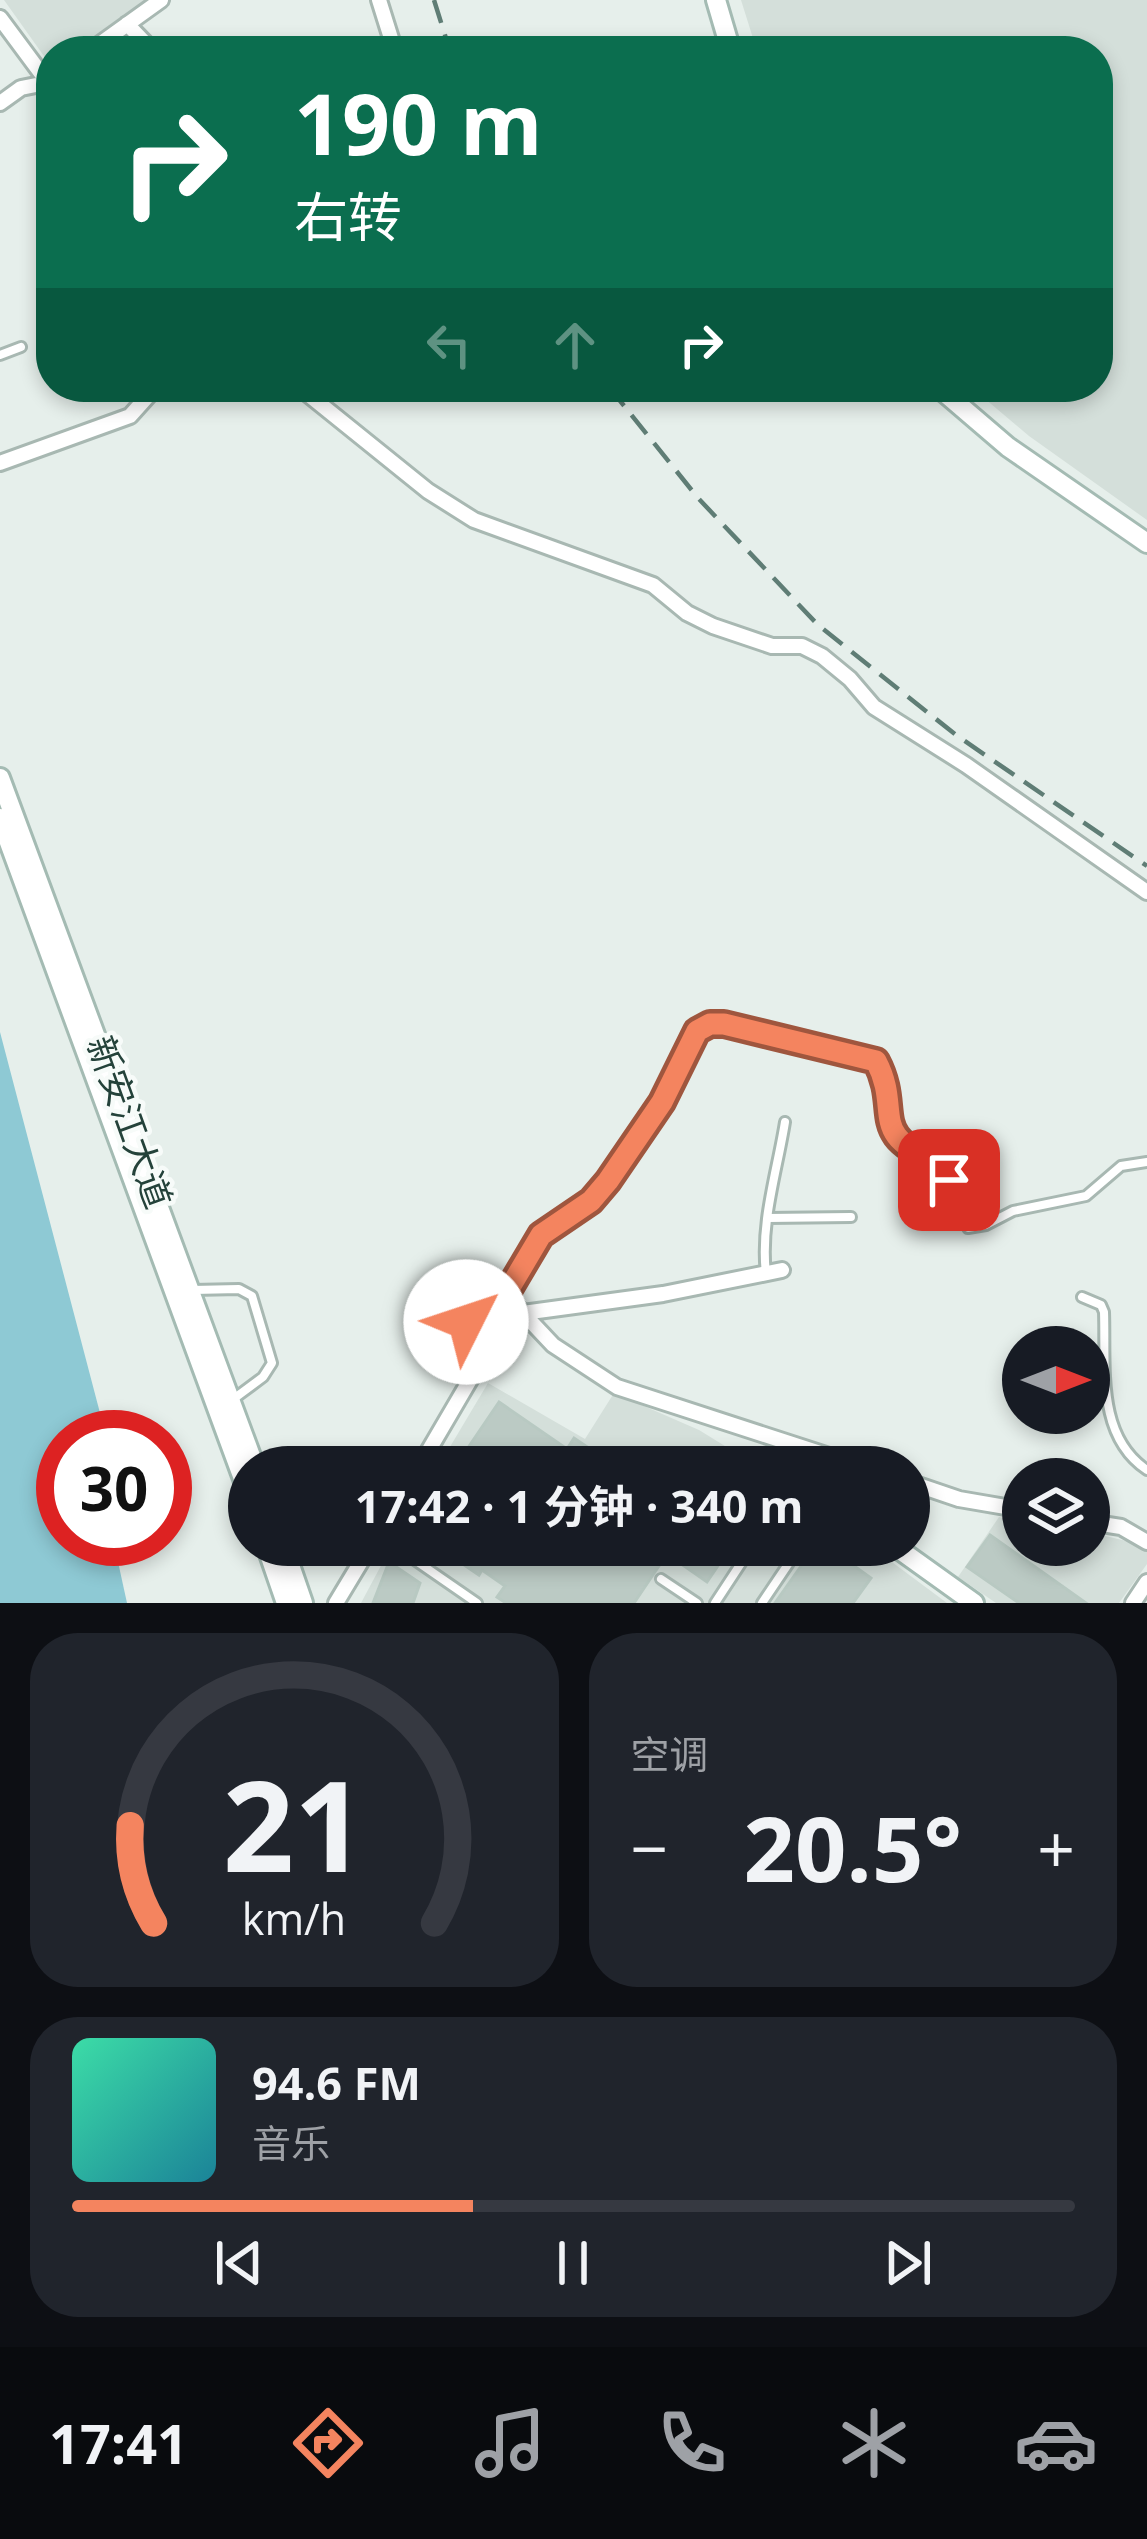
<!DOCTYPE html>
<html lang="zh">
<meta charset="utf-8">
<style>
:root{--surface:#171b24;--page:#20242c;--text:#f1f3f6;--muted:#9ea1a6;--line:#363941;--accent:#f4845f}
body{margin:0;font-family:"Open Sans","Noto Sans SC",sans-serif;background:var(--page);color:var(--text);height:100vh;display:flex;flex-direction:column;font-size:45px;white-space:nowrap}
*{box-sizing:border-box;margin:0}
p{font-size:39px;color:var(--muted)}
.icon{flex:none;width:66px;height:66px;fill:none;stroke:currentColor;stroke-width:2;stroke-linecap:round;stroke-linejoin:round}
.map{position:relative;height:1603px;overflow:hidden}
.side{display:flex;flex-direction:column;gap:30px;padding:30px;background:#0d0f14;flex:1}
.side>*{flex:none}
.banner{position:absolute;left:36px;top:36px;width:1077px;height:366px;border-radius:48px;box-shadow:0 6px 18px #0003;background:#0b6e4f;color:#fff;overflow:hidden}
.needle{width:78px;rotate:90deg}
.tools{position:absolute;left:1002px;top:1326px;display:grid;gap:24px}
.tools a{display:grid;place-items:center;width:108px;height:108px;border-radius:50%;background:var(--surface);box-shadow:0 6px 18px #0003;font-size:60px}
.speed{position:absolute;left:36px;top:1410px;display:flex;gap:24px;font-size:60px;font-weight:700;text-align:center}
.speed>*{display:grid;place-content:center;width:156px;height:156px;border-radius:50%;background:var(--surface);box-shadow:0 6px 18px #0003;line-height:1}
.speed .limit{border:18px solid #d22;background:#fff;color:#111}
.pin{position:absolute;display:grid;place-items:center;width:102px;height:102px;color:#fff;margin:-51px;border-radius:24px;box-shadow:0 6px 18px #0006}
.me{position:absolute;width:132px;margin:-66px;rotate:49deg;stroke-linejoin:round;filter:drop-shadow(0 0 9px #0008)}
.turn{display:flex;align-items:center;gap:42px;height:252px;padding:0 60px;font-size:54px}
.turn .icon{width:156px;height:156px;stroke-width:2.5}
.turn b{display:block;font-size:84px;line-height:102px}
.lanes{display:flex;align-items:center;height:114px;padding:0 60px;background:#0003;justify-content:center;gap:60px;direction:ltr}
.lanes .off{opacity:.35}
.big{font-size:90px;font-weight:700;line-height:1.1}
.side .tile{flex:1;display:flex;flex-direction:column;justify-content:center;gap:18px;min-width:0;padding:0 42px;border-radius:48px;background:var(--page)}
.side .dial{align-items:center;gap:0}
.dial svg{height:312px;overflow:visible;fill:none;stroke:var(--line);stroke-width:7;stroke-linecap:round;text-anchor:middle}
.dial text{fill:var(--text);stroke:none}
.song{display:flex;align-items:center;gap:36px}
.cover{width:144px;height:144px;border-radius:18px;background:linear-gradient(135deg,hsl(160 70% 55%),hsl(190 70% 35%))}
.played{height:12px;border-radius:6px;background:linear-gradient(90deg,var(--accent) 40%,var(--line) 40%)}
.keys{display:flex;justify-content:space-around;direction:ltr}
.heat{display:flex;justify-content:space-between;align-items:center;font-size:66px;direction:ltr}
.side .tiles{flex:1;display:grid;gap:30px;grid-template-columns:1fr 1fr}
.tile:last-child{grid-column:span 2}
.trip{position:absolute;left:228px;top:1446px;width:702px;height:120px;border-radius:60px;background:var(--surface);box-shadow:0 6px 18px #0003;font-weight:700;line-height:120px;text-align:center}
.tab-bar{display:flex;height:192px;justify-content:space-around;align-items:center;background:#090b0e;color:var(--muted)}
.tab-bar .icon{width:84px;height:84px}
.tab-bar .current{color:var(--accent)}
.tab-bar b{font-size:54px;color:var(--text)}
.map>svg:first-child{display:block}
.built{fill:#d4dfda}
.water{fill:#8ec9d4}
.building{fill:#bbcac4;stroke:#b8c9c2;stroke-width:3}
.lines{fill:none;stroke-linecap:round;stroke-linejoin:round}
.lane-casing{stroke:#a8b8b2;stroke-width:14}
.street-casing{stroke:#a8b8b2;stroke-width:20}
.secondary-casing{stroke:#a4bbb3;stroke-width:24}
.lane{stroke:#fff;stroke-width:8}
.street{stroke:#fff;stroke-width:14}
.secondary{stroke:#fff;stroke-width:18}
.rail{stroke:#5f7d75;stroke-width:4.5;stroke-dasharray:24 12;stroke-linecap:butt}
.route-casing{stroke:#9f563e;stroke-width:30}
.route{stroke:#f4845f;stroke-width:21}
.labels{text-anchor:middle;dominant-baseline:central;stroke-width:9;stroke-linejoin:round;paint-order:stroke}
.street-label{font-size:36px;fill:#24423a;stroke:#f7fbf9}
</style>
<div class="map">
<svg width="1147" height="1603" viewBox="0 0 1147 1603">
<rect width="100%" height="100%" fill="#e6efeb"/>
<path class="built" d="M4 0H148L76 51H51V66Z
M741 0H1147V520L1029 436 971 387H1098V51H757Z
M488 1383 585 1439 614 1393 699 1430 759 1467H438Z
M999 1517 1023 1521V1545H1089V1532L1147 1546V1564L1119 1603H996L958 1577Z
M392 1545H869L947 1603H361Z"/>
<path class="water" d="M0 1032 105 1432 106 1437H63V1539H113L127 1603H0Z"/>
<path class="building" d="M499 1402 567 1449 574 1438 617 1467H455Z
M990 1535 1086 1603H1019L967 1567Z
M435 1545H732L707 1582 667 1554 634 1603H506L497 1597 505 1586 482 1570 479 1575Z
M816 1545H825L871 1578 853 1603H775Z
M389 1562 420 1583 413 1603H373Z"/>
<g class="lines">
<g class="lane-casing">
<path id="lane" d="M0 355 21 347
M768 1218 851 1217
M766 1274C760 1223 777 1172 785 1122
M193 1290 239 1289 252 1296 272 1363 263 1377 232 1400
M505 1294 541 1235 591 1201 608 1181 662 1102 697 1031 710 1024H724L876 1061C902 1112 865 1135 939 1162L968 1228 986 1225 1013 1211 1086 1196 1121 1166 1147 1162
M1082 1297 1101 1305 1104 1312C1106 1367 1096 1436 1147 1470
M393 1545 477 1603
M661 1579 697 1603
M715 1603 753 1545
M762 1603 801 1545"/>
</g>
<g class="street-casing">
<path id="street" d="M379 0 395 51
M0 18 49 84
M127 24 153 51
M90 51 161 0
M0 103 21 88 51 82
M299 387 428 491 474 520 653 585 687 613 713 626 772 646H802L822 656 850 679 874 707 966 765 1147 892
M0 463 130 416 156 387
M523 1313 663 1294 782 1270
M419 1467 477 1368C481 1320 439 1325 505 1294L553 1345 617 1387 863 1467
M909 1482 959 1499 1023 1510
M1089 1522 1121 1527 1147 1542
M336 1603 371 1545
M1133 1603 1147 1582"/>
</g>
<g class="secondary-casing">
<path id="secondary" d="M716 0 731 51
M938 387 1008 447 1147 543
M0 778 255 1467
M0 818 249 1495
M266 1545 286 1603
M283 1545 303 1603
M893 1545 974 1603"/>
</g>
<use href="#lane" class="lane"/>
<use href="#street" class="street"/>
<use href="#secondary" class="secondary"/>
<path class="rail" d="M434 0 450 51
M609 387 698 498 818 625 956 735 1147 866"/>
</g>
<g class="lines">
<g class="route-casing">
<path id="route" d="M466 1322 477 1307 506 1294 541 1235 591 1201 608 1181 662 1102 697 1031 710 1024H724L876 1061C903 1112 865 1134 939 1162L949 1180"/>
</g>
<use href="#route" class="route"/>
</g>
<g class="labels">
<g class="street-label">
<text transform="translate(130 1122) rotate(70)">新安江大道</text>
</g>
</g>
</svg>
<div class="tools">
<a><svg class="needle" viewBox="-14 -14 28 28"><path d="M0-13l5 13h-10z" fill="#e53935"/><path d="M0 13l5-13h-10z" fill="#9ea1a6"/></svg></a>
<a><svg class="icon" aria-label="layers" viewBox="0 0 24 24"><path d="M12 4l9 5-9 5-9-5zM3 14l9 5 9-5"/></svg></a>
</div>
<div class="speed"><div class="limit">30</div></div>
<div class="pin" style="left:949px;top:1180px;background:#d93025"><svg class="icon" aria-label="arrive" viewBox="0 0 24 24"><path d="M6 21V4h12l-3 4 3 4H6"/></svg></div>
<svg class="me" style="left:466px;top:1322px" viewBox="-20 -20 40 40"><circle r="19" fill="#fff"/><path d="M0-13L10 11 0 6-10 11z" fill="#f4845f"/></svg>
<div class="trip">17:42 · 1 分钟 · 340 m</div>
<div class="banner">
<div class="turn"><svg class="icon" aria-label="right" viewBox="0 0 24 24"><path d="M7 20v-9h11M14 6l5 5-5 5"/></svg><div><b>190 m</b>右转</div></div>
<div class="lanes"><svg class="icon off" aria-label="left" viewBox="0 0 24 24"><path d="M17 20v-9H6M10 6l-5 5 5 5"/></svg><svg class="icon off" aria-label="ahead" viewBox="0 0 24 24"><path d="M12 20V5M6 11l6-6 6 6"/></svg><svg class="icon" aria-label="right" viewBox="0 0 24 24"><path d="M7 20v-9h11M14 6l5 5-5 5"/></svg></div>
</div>
</div>
<section class="side">
<div class="tiles">
<div class="tile dial"><svg viewBox="0 0 100 80">
<path d="M14 69A42 42 0 1 1 86 69"/>
<path d="M14 69A42 42 0 0 1 8 44" stroke="#f4845f"/>
<text x="50" y="56" font-size="32" font-weight="700">21</text>
<text x="50" y="72" font-size="11">km/h</text>
</svg></div>
<div class="tile"><p>空调</p>
<div class="heat"><a>−</a><b class="big">20.5°</b><a>+</a></div>
</div>
<div class="tile">
<div class="song"><i class="cover"></i><div><b>94.6 FM</b><p>音乐</p></div></div>
<div class="played"></div>
<div class="keys"><svg class="icon" aria-label="previous" viewBox="0 0 24 24"><path d="M18 5L8 12l10 7zM5 5v14"/></svg><svg class="icon" aria-label="pause" viewBox="0 0 24 24"><path d="M8 5v14M16 5v14"/></svg><svg class="icon" aria-label="next" viewBox="0 0 24 24"><path d="M6 5l10 7-10 7zM19 5v14"/></svg></div>
</div>
</div>
</section>
<nav class="tab-bar">
<b>17:41</b>
<svg class="icon current" aria-label="directions" viewBox="0 0 24 24"><path d="M12 3l9 9-9 9-9-9zM9 14v-3h6M13 9l2 2-2 2"/></svg>
<svg class="icon" aria-label="music" viewBox="0 0 24 24"><path d="M9 18V5l10-2v13"/><circle cx="6" cy="18" r="3"/><circle cx="16" cy="16" r="3"/></svg>
<svg class="icon" aria-label="phone" viewBox="0 0 24 24"><path d="M5 4h4l2 5-3 2q2 4 5 5l2-3 5 2v4C11 20 4 13 5 4z"/></svg>
<svg class="icon" aria-label="climate" viewBox="0 0 24 24"><path d="M12 3v18M4 7l16 10M4 17L20 7"/></svg>
<svg class="icon" aria-label="car" viewBox="0 0 24 24"><path d="M5 17H2v-5l4-1 3-4h7l3 4 3 1v5h-3M9 17h6M6 11h13"/><circle cx="7" cy="17" r="2"/><circle cx="17" cy="17" r="2"/></svg>
</nav>
